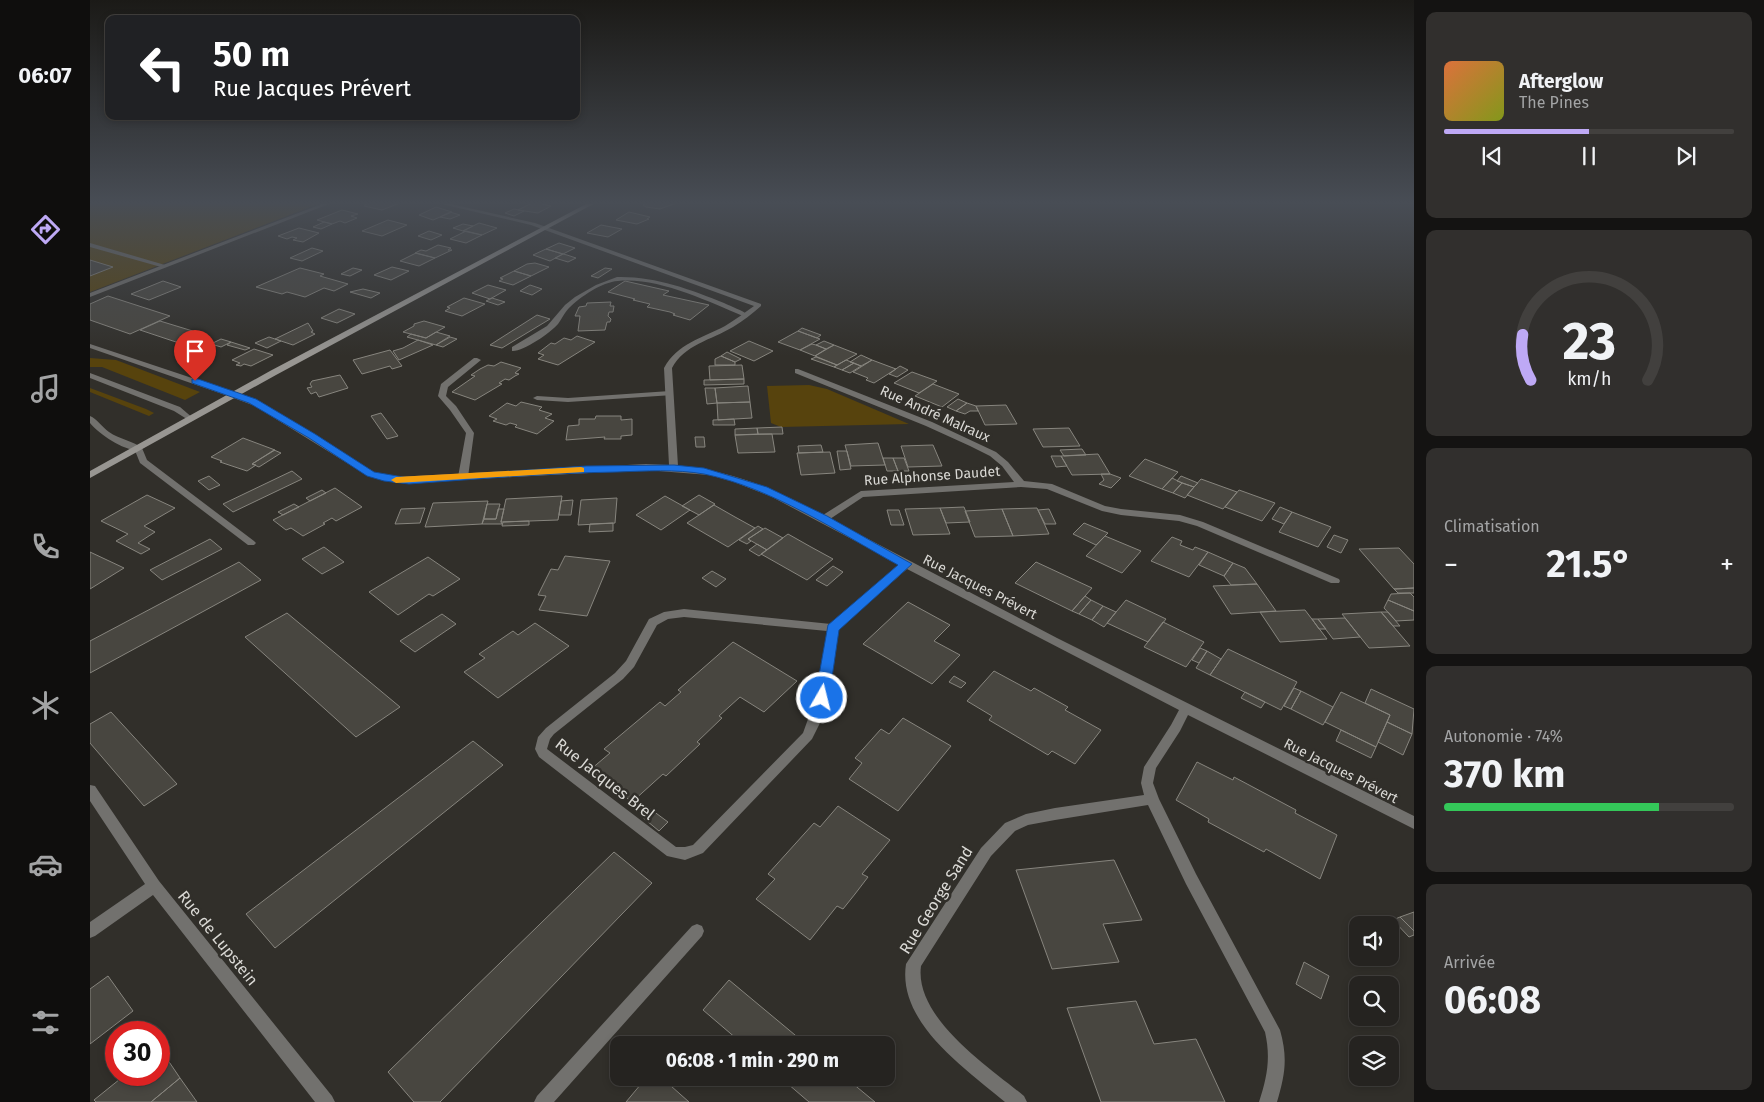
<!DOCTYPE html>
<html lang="fr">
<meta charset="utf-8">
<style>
:root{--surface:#252320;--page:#312f2d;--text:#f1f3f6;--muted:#a3a4a5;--line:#42403e;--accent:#bea9f5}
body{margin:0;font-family:"Fira Sans",sans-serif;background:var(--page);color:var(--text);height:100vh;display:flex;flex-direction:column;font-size:19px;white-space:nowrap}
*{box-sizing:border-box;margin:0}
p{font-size:16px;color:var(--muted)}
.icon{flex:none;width:28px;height:28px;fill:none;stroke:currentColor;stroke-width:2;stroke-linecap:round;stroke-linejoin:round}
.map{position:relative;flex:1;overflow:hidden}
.side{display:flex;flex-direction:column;gap:12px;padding:12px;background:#141312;width:350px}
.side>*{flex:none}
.hud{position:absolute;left:15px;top:15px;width:475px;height:105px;border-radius:10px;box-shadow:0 2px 8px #0003,0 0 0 1px var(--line);background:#202124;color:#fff;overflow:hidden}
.buttons{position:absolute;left:1259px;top:916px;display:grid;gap:10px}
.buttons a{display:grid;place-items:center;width:50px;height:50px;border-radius:10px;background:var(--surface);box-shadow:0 2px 8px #0003,0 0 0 1px var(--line);font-size:25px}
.speed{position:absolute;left:15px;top:1021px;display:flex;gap:10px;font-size:25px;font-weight:700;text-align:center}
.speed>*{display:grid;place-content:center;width:65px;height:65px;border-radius:50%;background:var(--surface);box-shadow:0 2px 8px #0003,0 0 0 1px var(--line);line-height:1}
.speed .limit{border:8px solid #d22;background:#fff;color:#111}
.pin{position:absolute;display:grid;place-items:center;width:42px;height:42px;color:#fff;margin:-51px -21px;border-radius:50% 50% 50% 0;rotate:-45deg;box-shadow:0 0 5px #0007}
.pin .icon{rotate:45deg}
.me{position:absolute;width:55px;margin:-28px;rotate:8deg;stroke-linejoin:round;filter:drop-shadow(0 0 4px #0008)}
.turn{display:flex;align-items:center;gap:18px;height:105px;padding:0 25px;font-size:22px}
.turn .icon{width:65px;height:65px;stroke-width:2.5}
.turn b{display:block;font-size:35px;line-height:42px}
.big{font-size:38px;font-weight:700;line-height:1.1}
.side .widget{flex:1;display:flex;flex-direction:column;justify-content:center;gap:8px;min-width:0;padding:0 18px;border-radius:10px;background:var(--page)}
.side .dial{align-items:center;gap:0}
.dial svg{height:130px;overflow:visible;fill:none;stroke:var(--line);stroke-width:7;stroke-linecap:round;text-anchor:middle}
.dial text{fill:var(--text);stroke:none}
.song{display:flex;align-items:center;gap:15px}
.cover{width:60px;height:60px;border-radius:8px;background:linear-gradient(135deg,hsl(20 70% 55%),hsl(70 70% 35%))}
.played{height:5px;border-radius:2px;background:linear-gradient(90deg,var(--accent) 50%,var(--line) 50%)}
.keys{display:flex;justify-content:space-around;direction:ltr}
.heat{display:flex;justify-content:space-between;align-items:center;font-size:28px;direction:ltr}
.charge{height:8px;border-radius:4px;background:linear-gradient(90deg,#34c759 74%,var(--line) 0)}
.trip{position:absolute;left:520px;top:1036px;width:285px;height:50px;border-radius:10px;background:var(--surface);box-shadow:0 2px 8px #0003,0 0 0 1px var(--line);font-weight:700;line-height:50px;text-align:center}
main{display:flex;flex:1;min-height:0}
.dock{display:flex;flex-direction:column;width:90px;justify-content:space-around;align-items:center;background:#0f0e0d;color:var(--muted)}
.dock .icon{width:35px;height:35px}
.dock .active{color:var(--accent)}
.dock b{font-size:22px;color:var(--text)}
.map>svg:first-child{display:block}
.green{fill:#57430d}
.building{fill:#484640;stroke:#87857e}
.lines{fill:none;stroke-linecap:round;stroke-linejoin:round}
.service{fill:#72716e;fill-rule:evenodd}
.minor{fill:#72716e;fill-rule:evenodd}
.tertiary{fill:#72716e;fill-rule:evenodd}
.secondary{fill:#989692;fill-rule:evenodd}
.route{fill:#1a73e8;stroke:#114b97}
.slow{fill:#f59e0b}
.labels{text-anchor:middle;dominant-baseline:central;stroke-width:5;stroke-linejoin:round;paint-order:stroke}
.street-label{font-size:14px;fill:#dad9d5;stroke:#312f2a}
.near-street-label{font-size:16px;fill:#dad9d5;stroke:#312f2a}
</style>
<main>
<nav class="dock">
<b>06:07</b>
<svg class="icon active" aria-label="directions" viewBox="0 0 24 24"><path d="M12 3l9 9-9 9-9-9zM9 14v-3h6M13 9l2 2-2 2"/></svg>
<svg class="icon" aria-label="music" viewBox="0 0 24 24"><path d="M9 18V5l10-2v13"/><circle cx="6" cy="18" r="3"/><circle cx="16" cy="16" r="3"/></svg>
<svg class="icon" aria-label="phone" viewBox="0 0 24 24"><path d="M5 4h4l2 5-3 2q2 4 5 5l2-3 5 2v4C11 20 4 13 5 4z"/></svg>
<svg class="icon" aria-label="climate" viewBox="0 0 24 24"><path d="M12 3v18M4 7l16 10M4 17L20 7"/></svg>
<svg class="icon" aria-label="car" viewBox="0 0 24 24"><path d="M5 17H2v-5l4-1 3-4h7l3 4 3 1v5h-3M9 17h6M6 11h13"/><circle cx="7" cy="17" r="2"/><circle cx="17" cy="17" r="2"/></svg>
<svg class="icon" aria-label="filters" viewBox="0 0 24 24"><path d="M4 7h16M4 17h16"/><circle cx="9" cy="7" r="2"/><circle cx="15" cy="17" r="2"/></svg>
</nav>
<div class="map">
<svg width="1324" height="1102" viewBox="0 0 1324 1102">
<rect width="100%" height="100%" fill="#312f2a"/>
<path class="green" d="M0 202H233L0 292Z
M0 358 26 360 110 392 95 400 12 367H0Z
M719 385 737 389 819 424 691 427 681 423 677 386Z
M0 388 56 409 64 413 59 416 0 392Z"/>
<path class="building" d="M272 202H306L310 203 292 210 274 206 277 204 270 203Z
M444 202 461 206 448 213 428 210Z
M556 202H589L570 209 556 207 553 205 558 202Z
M346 207 362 212 343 220 329 215Z
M424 209 434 211 424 216 415 213Z
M252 210 268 214 261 216 267 218 255 223 250 221 242 224 227 220Z
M360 212 370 215 360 219 350 217Z
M539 212 560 217 557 219H559L547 224 526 220Z
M298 220 317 225 292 236 272 231Z
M234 222 242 224 231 229 223 227Z
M389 223 407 228 392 235 373 231Z
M373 224 383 226 373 231 363 228Z
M511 225 532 229 518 237 497 233Z
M209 228 229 233 213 242 203 240 207 238 202 237 197 239 188 236Z
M339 231 352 235 341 240 328 236Z
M376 231 392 235 376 243 360 239Z
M469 243 485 248 473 254 456 249Z
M348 245 361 248 358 250H362L345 258 325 253 331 250 336 251Z
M222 248 233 251 212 261 200 258Z
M456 249 473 254 460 261 443 255Z
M326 253 345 258 329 266 310 261Z
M473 254 477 255 486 258 478 262 465 258Z
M0 260 23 267 0 276Z
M445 263 459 267 441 276 424 271 437 264Z
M302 267 319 271 301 280 284 275Z
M210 268 234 274 230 276 258 284 244 291 234 288 215 297 197 292 192 294 166 287Z
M263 268 272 270 260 276 251 274Z
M515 268 522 269 508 278 501 276Z
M424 271 441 276 423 285 409 281 413 279 410 278Z
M73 281 91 287 59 300 41 294Z
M535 281 579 291 573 295 619 305 600 320 583 315 585 314 580 312 557 307 560 304 543 300 545 299 518 292Z
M398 285 416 290 400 299 382 293Z
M440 285 452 289 442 295 430 291Z
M273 289 290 293 281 298 260 292Z
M18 296 80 316 40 334 0 320V304Z
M374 298 395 304 372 316 355 311 360 308 357 307Z
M402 298 415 302 408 305 396 301Z
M521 302 520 306H524L523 312H519L518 316 521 319 520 322H517L515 330 488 331 490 316H485L489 307 496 306 497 303Z
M249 309 265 314 247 323 231 318Z
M447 315 460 319 412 348 400 345Z
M70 321 106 332 86 342 50 330Z
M334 321 355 327 336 338 313 332 324 326V324Z
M218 323 223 331 221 332 225 334 203 345 185 339Z
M712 328 731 335 727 338 708 331Z
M708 331 727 338 730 339 710 350 688 342Z
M346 332 360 336 346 345 317 337 321 334 336 338Z
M487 336 505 342 468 365 448 359 454 355 448 353 461 343 465 344 474 338 481 340Z
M179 337 191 341 177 348 165 343Z
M360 337 367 339 353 347 346 345Z
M131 339 141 342 131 347 121 344Z
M328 340 343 345 309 360 303 351 313 348Z
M659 341 683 351 664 361 640 351Z
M734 341 744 345 736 349 726 345Z
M141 342 160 348 155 350 137 345Z
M722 344 726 345 736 349 725 356 710 350Z
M744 345 767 354 747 365 725 356Z
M164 349 183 355 161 366 154 364 151 366 146 365 150 363 142 360Z
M300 350 312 366 302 369 300 366 272 374 263 360Z
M637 352 651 359 645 362 631 356Z
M771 355 782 360 771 366 760 362Z
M631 356 645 362V365H625V359Z
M726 357 747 365 744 367 721 359Z
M756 360 764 363 752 370 744 367Z
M782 360 806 369 784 383 776 380 778 378 763 372Z
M411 362 431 368 425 373 429 374 425 376 419 380 415 379 409 383 412 384 385 400 362 392 385 376 381 375 390 369 398 365 404 366Z
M764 363 771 366 760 373 752 370Z
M652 365 654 379 620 380 619 366Z
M810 366 818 370 807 377 799 374Z
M822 372 847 381 829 393 804 383Z
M250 375 258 388 229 397 226 392 221 394 217 388 222 387 220 384 222 381Z
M654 379V384L614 385V380Z
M843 384 869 394 852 407 825 396Z
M658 386 660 402 627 403 625 388Z
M615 388H625L627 403 617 404Z
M868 399 877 403 866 411 857 407Z
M431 402 452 407 449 410 462 414 455 418 464 421 447 434 425 427 427 425 420 423 416 425 403 421 407 419 399 416 417 403 426 406Z
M660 402 662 418 628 420 627 403Z
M877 403 886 406 888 411H880L875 414 866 411Z
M916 405 927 424 895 425 886 406Z
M291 413 308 436 297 439 281 416Z
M506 416H531V420L542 419V435L531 436V439H514L515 437 476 440 478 426 489 425V419H505Z
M644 419 645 425H623V420Z
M692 427 693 434H668L667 428Z
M667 428 668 434 645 435V429Z
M979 428 990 446 953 447 943 429Z
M682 434 685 452 648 453 645 435Z
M605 437H614L615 447H606Z
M153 438 185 450 162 464 166 465 157 471 130 462 132 461 121 457Z
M788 443 795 465 761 466 755 445Z
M731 445 733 452 709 453 708 446Z
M843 445 852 466 818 467 811 446Z
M992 449 996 455 974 456 970 450Z
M184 450 191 453 169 467 162 464Z
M747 451H757L761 469 750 470Z
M740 452 745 473 711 475 707 453Z
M1008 454 1020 474 982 475 971 456Z
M961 456H971L977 466 966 467Z
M793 458H803L808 471H797Z
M803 458H814L819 471H808Z
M1055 459 1088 472 1072 489 1039 476Z
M202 471 212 479 143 512 133 504Z
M1011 474H1020L1031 478 1021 488 1009 484 1014 480Z
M119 476 130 485 119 490 108 481Z
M1091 476 1108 483 1104 487 1087 481Z
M1082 478 1092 483 1083 493 1072 489Z
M1111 479 1147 492 1133 509 1097 495Z
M1092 483 1104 487 1095 498 1083 493Z
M245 488 272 507 246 521 242 518 233 523 235 524 213 536 201 528 196 530 183 520Z
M232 490 236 493 220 501 216 498Z
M1149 490 1185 503 1172 521 1135 507Z
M57 495 85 508 54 526 65 532 48 543 60 549 51 554 26 541 38 534 11 521Z
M609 495 625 504 609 515 592 506Z
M472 496 468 520 411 522 416 499Z
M575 496 600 510 571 530 546 515Z
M527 498 525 523 488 525 491 500Z
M483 500 481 515H469L471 501Z
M398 501 392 524 335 527 343 503Z
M204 504 209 507 193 515 188 512Z
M397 504H410L406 519H394Z
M624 505 645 517 665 528 638 547 597 523Z
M874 507 880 522 856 523 850 508Z
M1190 507 1202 512 1194 524 1182 519Z
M335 508 330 523 305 524 311 509Z
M850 508 860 534 823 535 815 509Z
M947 508 959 534 923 536 912 509Z
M408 509H414L411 522 412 524H392L394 519H406Z
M912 509 923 536 885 537 875 511Z
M959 509 966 524H955L948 510Z
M797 510H809L814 525H801Z
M1202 512 1241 527 1228 547 1189 532Z
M439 521V525L412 526 413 522Z
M523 523V531L499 532 500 524Z
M994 523 1018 533 1006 545 983 534Z
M668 526 673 529 658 539 661 541 657 544 649 540Z
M675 528 693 538 677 550 658 539Z
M698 534 721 547 743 559 717 580 671 554Z
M1244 535 1258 540 1251 553 1237 547Z
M1015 536 1051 551 1032 573 996 556Z
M1082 537 1092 541 1090 545 1103 550 1105 547 1118 552 1099 577 1061 561Z
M120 539 132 549 72 580 60 570Z
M667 544 677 550 669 556 659 550Z
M234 547 254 562 232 574 212 559Z
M1309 548 1324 564V588L1304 589 1269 549Z
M0 552 34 568 0 589Z
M1118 552 1143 563 1134 576 1109 565Z
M475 556 520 561 497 616 449 610 456 596 448 595 461 569 468 570Z
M338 557 370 579 343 596 339 594 308 615 279 592Z
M149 562 171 580 0 673V641Z
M946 562 1002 588 982 611 925 583Z
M1143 563 1155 568 1167 584 1141 585 1134 576Z
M743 566 753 572 737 586 726 580Z
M622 571 636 579 626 587 612 578Z
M1167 584 1186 611 1141 614 1123 586Z
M1324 588V593H1308L1304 589Z
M1320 593 1324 597V611L1298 600 1301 594Z
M995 596 1001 600 989 614 982 611Z
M1001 600 1013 606 1002 620 989 614Z
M1036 600 1076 619 1058 642 1017 623Z
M1298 600 1324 611V620L1306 621 1294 608Z
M818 602 860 625 844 641 870 655 842 684 773 644Z
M1013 606 1026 612 1014 627 1002 620Z
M1215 610 1237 639 1190 642 1170 612Z
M1291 612 1303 626 1320 646 1279 648 1252 614Z
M1291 612H1298L1310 626H1303Z
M197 613 310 707 266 737 155 637Z
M352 614 366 624 325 652 310 641Z
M1255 618 1270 637 1243 639 1228 619Z
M1222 619H1228L1236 629H1229Z
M1073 622 1114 642 1096 667 1054 647Z
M445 623 479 646 408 698 374 672 395 658 389 654 423 631 428 635Z
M643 642 707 681 674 712 650 697 629 716 632 718 607 742 610 744 576 776 573 774 542 802 500 770 520 753 514 749 570 702 575 706 591 692 588 690Z
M1110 648 1117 651 1109 663 1102 660Z
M1138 649 1207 682 1191 710 1120 675Z
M1117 651 1131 659 1120 675 1106 668Z
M904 671 941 691 944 688 978 707 975 710 1011 730 985 764 962 751 958 755 899 720 902 716 877 701Z
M864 676 876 683 871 688 859 682Z
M1204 688 1211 691 1201 709 1194 706Z
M1281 689 1324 709 1322 734 1297 722 1300 715 1275 703Z
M1211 691 1243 707 1233 725 1201 709Z
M1155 692 1175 702 1171 708 1151 698Z
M1251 692 1300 715 1286 747 1235 722Z
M21 712 87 784 54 806 0 743V724Z
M813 718 861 746 808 811 759 779 772 763 765 758 791 729 799 734Z
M1297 722 1322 734 1313 755 1288 742Z
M1251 730 1286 747 1281 758 1246 741Z
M383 741 413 765 185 948 156 914Z
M1107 762 1143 780 1144 777 1206 810 1205 813 1247 835 1230 879 1176 849 1174 852 1118 822 1119 819 1086 800Z
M748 806 800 840 772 874 778 877 765 894 753 909 747 906 720 940 666 899 685 879 678 874 724 823 730 827Z
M559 808 578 822 569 831 551 816Z
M524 852 562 883 350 1102H324L298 1072Z
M1024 860 1052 920 1013 924 1029 962 962 969 926 870Z
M1324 912V931L1310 917Z
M1310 917 1324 931V935L1319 937 1303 920Z
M1214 962 1239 976 1231 999 1206 984Z
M18 976 43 1011 0 1044V989Z
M639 980 717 1045H654L613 1010Z
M1046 1001 1064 1044 1106 1039 1135 1102H1011L977 1008Z
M69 1047 90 1078 61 1102H6L4 1100 35 1075H69Z
M90 1078 107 1102H61Z
M556 1078H572L599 1102H536Z
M691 1078H756L785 1102H719Z"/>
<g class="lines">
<path class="service" d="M0 243 75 265 76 266 71 267 0 247Z
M527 277C564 276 600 289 634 303 642 307 652 310 658 315L653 316C617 301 568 277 528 281 512 282 490 297 479 308 474 313 472 319 468 324 460 333 433 352 422 351V347L457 326 475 305 485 297 506 285Z
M384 358H387L391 360 358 387 356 396 366 406 384 433 378 477 373 480 368 477 376 433 360 410 348 396 351 384Z
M580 391H583V395L478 402 447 400 443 398 447 396 478 398Z
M48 445 52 448 57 460 164 541 166 543 164 545H158L50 463 44 448Z
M607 924 612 926 614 931 612 936 464 1102H444L447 1096 602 926Z"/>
<path class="minor" d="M237 202H244L0 297V293Z
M343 202H352L445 223 671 304V306C662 314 653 321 643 327 621 340 594 345 582 368L588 466C641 470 687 490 733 515L771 491 924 482 912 466 900 456 880 446 836 426 705 373V369H708L842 422 906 452 918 462 934 481 962 484 1015 506 1031 509 1090 515 1113 522 1249 579 1250 581 1249 583H1241L1107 526 1089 521 1031 515 1012 511 957 489 931 487 773 497 740 519 967 638 1324 816V829L1098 715 1090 731 1066 768 1063 783 1069 799 1106 874 1190 1030C1198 1058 1195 1075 1187 1102H1169C1177 1078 1181 1058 1175 1032L1096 884 1058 805 965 820 938 825 925 831 901 856 831 966C824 1018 899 1067 934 1096L937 1102H915C876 1069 807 1023 816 964L891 848 915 823 936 814 965 808 1054 795 1051 783 1054 767 1081 725 1089 710 817 569 748 630 738 697 730 723 722 739 613 853 595 860 577 856 449 757 445 749 448 737 456 728 525 673 536 661 559 619 574 612 594 609 741 624 809 564 682 497 644 482 619 475 556 470 306 483 278 476 165 406 141 397V393H144L171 402 284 472 306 477 556 464 579 465 574 368C587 344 612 338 635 326 645 320 654 313 664 306L441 225ZM594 617 737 631 726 697 713 733 603 845 595 847H586L457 749 460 739 464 734 533 679 544 667 567 625 578 619Z
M0 416C7 419 12 427 19 432 29 439 43 441 52 448L51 450C35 452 10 435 0 423Z
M0 785 5 786 69 881 242 1096 245 1102H225L63 895 5 936 0 938V922L55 884 0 801Z"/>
<path class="tertiary" d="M0 344 147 393 148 395 147 397H141L0 348Z
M0 373 90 407 104 419 100 421 84 411 0 378Z"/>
<path class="secondary" d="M500 202H507L186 375 0 478V471L180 371Z"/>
</g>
<linearGradient id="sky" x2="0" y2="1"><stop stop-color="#1b1a17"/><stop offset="0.57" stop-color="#484d55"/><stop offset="1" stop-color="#484d55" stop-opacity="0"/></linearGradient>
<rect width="1324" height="356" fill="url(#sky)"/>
<path class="route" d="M102 379H108L166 399 225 434 284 472 319 478 496 466 584 465 614 468 677 487 737 516 822 564 749 630 739 698 737 702 732 703 727 702 725 698 738 625 808 565C748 532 682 488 614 474 585 469 556 471 527 472 458 473 388 479 319 484L294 481 277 476 219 438 159 403 102 383Z"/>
<path class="slow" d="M491 467 494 468V472L306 483 301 480 306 477Z"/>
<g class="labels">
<g class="street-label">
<text transform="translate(845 414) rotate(24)">Rue André Malraux</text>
<text transform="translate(842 476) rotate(-4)">Rue Alphonse Daudet</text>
<text transform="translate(890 587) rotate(27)">Rue Jacques Prévert</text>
<text transform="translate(1251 771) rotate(27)">Rue Jacques Prévert</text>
</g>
<g class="near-street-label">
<text transform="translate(515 779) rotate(38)">Rue Jacques Brel</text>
<text transform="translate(846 900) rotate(-58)">Rue George Sand</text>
<text transform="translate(128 938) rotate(51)">Rue de Lupstein</text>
</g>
</g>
</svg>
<div class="buttons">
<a><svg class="icon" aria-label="sound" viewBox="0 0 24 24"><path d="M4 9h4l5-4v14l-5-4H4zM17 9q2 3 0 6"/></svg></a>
<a><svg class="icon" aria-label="search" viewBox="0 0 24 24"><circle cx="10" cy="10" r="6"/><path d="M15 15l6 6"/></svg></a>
<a><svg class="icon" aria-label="layers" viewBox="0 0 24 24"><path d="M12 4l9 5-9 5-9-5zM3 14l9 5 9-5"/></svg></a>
</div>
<div class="speed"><div class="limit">30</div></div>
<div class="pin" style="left:105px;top:381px;background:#d93025"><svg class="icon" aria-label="arrive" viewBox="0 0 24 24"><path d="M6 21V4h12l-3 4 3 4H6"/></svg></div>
<svg class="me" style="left:732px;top:698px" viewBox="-20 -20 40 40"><circle r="17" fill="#1a73e8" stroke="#fff" stroke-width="3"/><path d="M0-11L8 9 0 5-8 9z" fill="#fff"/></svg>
<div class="trip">06:08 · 1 min · 290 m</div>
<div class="hud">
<div class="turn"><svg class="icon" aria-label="left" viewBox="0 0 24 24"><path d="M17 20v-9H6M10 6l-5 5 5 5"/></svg><div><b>50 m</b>Rue Jacques Prévert</div></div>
</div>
</div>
<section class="side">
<div class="widget">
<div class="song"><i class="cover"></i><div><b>Afterglow</b><p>The Pines</p></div></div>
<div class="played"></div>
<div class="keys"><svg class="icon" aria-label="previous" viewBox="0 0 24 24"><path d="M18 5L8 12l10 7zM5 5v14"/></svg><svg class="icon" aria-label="pause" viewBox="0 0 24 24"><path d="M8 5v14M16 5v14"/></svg><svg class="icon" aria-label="next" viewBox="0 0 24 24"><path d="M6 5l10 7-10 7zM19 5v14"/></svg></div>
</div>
<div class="widget dial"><svg viewBox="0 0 100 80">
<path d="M14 69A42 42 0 1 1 86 69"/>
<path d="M14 69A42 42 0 0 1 9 41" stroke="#bea9f5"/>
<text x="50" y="56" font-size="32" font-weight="700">23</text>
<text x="50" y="72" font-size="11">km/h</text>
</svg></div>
<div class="widget"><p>Climatisation</p>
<div class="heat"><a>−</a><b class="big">21.5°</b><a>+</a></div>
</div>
<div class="widget"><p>Autonomie · 74%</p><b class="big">370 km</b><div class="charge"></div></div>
<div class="widget"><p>Arrivée</p><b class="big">06:08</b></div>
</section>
</main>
